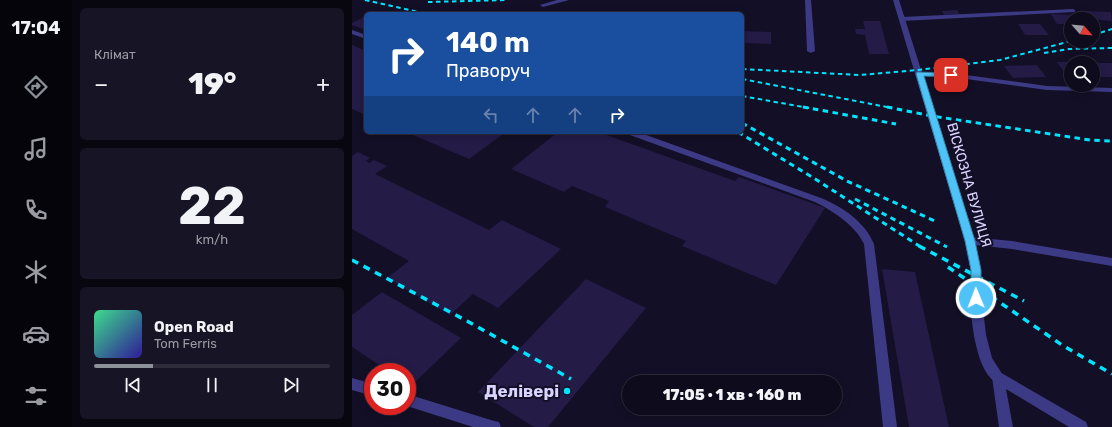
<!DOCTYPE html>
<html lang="uk">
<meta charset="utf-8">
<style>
:root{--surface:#0e0b1c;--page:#171425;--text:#f1f3f6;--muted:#9b9ba3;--line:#2e2b3b;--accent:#8c9099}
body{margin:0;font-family:Rubik,sans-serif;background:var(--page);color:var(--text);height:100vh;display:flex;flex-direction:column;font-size:15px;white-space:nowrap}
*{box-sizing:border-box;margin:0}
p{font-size:13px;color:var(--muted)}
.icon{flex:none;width:22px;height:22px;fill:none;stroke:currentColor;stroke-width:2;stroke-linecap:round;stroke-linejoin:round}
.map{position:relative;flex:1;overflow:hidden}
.side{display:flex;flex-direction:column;gap:8px;padding:8px;background:#08060f;width:280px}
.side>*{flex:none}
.banner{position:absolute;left:12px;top:12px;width:380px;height:122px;border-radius:6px;box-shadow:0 2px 10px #0003,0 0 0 1px var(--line);background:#1a4fa0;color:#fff;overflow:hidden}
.needle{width:26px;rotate:117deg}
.fabs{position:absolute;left:712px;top:12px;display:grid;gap:8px}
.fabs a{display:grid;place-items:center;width:36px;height:36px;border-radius:50%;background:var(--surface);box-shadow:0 2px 10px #0003,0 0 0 1px var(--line);font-size:20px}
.speed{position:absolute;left:12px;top:363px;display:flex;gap:8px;font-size:20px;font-weight:700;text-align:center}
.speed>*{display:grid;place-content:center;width:52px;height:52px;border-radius:50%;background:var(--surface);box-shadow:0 2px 10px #0003,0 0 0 1px var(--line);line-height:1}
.speed .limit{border:6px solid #d22;background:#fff;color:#111}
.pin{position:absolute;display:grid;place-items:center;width:34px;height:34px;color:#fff;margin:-17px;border-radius:8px;box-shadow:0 2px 6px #0006}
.me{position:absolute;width:44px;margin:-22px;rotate:359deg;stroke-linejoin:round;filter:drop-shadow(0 0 3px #0008)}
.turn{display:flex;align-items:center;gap:14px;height:84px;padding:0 16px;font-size:18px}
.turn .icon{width:52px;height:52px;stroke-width:2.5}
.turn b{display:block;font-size:28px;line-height:34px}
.lanes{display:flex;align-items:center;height:38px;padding:0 16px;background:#0003;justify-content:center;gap:20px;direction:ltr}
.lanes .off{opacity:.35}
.big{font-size:30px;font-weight:800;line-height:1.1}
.side .card{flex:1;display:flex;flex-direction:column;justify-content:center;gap:6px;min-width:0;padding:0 14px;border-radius:6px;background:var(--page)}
.side .dial{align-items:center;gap:0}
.dial b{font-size:52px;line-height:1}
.song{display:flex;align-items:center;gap:12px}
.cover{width:48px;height:48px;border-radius:6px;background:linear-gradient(135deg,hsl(150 70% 55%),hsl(250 70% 35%))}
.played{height:4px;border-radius:2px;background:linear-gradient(90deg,var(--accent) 25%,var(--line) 25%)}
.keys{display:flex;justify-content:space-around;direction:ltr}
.heat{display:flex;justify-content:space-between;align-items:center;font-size:22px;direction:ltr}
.trip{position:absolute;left:270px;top:375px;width:220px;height:40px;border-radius:20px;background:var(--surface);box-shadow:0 2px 10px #0003,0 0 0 1px var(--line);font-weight:800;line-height:40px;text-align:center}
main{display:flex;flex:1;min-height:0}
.tab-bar{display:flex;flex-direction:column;width:72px;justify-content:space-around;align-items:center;background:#06040b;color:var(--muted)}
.tab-bar .icon{width:28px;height:28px}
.tab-bar .selected{color:var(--accent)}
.tab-bar b{font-size:18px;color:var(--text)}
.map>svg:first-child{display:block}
.building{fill:#241b47}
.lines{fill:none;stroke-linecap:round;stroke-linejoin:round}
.service{fill:#3d3a85;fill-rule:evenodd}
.minor{fill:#3d3a85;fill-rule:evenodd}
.rail-far2{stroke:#00e5ff;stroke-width:2;stroke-dasharray:4.5 3.5;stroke-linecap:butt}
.rail-far1{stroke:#00e5ff;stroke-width:3;stroke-dasharray:5.5 4.5;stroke-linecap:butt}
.rail{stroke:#00e5ff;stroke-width:3.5;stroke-dasharray:7 6;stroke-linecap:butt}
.route{fill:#4fc3f7;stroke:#337fa1}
.poi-dot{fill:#00e5ff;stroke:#130f26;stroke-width:1.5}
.labels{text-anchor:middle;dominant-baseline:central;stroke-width:4;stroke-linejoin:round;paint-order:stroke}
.street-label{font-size:14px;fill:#d9d4ff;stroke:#130f26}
.near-poi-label{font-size:17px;font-weight:bold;fill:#d9d4ff;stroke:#130f26;text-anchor:end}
</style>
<main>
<nav class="tab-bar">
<b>17:04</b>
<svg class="icon selected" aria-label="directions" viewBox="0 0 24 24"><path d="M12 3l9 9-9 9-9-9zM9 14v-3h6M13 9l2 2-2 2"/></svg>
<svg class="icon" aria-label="music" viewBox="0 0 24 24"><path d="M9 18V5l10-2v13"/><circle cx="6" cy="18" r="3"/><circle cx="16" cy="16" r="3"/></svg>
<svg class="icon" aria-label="phone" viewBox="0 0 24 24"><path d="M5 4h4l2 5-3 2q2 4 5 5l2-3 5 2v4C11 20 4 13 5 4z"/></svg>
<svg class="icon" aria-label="climate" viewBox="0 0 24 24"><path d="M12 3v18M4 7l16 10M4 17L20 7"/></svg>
<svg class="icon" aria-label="car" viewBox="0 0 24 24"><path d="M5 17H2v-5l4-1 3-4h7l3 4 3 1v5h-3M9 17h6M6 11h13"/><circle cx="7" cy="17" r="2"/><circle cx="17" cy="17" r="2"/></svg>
<svg class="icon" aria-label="filters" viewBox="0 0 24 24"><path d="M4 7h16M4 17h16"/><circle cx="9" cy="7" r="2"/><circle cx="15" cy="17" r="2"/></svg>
</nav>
<section class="side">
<div class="card"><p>Клімат</p>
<div class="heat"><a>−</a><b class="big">19°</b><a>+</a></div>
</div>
<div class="card dial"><b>22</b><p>km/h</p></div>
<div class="card">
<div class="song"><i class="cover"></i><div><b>Open Road</b><p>Tom Ferris</p></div></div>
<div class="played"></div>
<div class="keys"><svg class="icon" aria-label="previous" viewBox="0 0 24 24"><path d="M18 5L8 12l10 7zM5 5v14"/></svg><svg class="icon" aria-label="pause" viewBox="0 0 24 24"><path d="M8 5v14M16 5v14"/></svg><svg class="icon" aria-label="next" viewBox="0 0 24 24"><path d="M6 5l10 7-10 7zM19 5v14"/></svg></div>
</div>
</section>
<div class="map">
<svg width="760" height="427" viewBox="0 0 760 427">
<rect width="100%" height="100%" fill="#130f26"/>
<path class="building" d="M605 10 607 14 592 15 590 11Z
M733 11 759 12 760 21 738 19Z
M699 14 721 15 724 19H719V24H705Z
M14 16V30L0 25V23Z
M511 21H528L537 54H517L513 35 504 34 503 29H513Z
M666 24H688L697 35H673Z
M390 31 419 32V44L390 43Z
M0 45 14 51V115L0 109Z
M705 62H719V77L715 76Z
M741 63H760V77H741Z
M685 65 694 77 661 78 652 66Z
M54 132H154L117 159Z
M206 132H246L383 181 387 177 473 208 424 285 330 246 334 241 253 207 257 201 220 186 212 192 159 169Z
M6 152 18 158 14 161 17 163 22 160 35 166 23 174 137 230 150 220 209 249 146 308 121 294 98 315 35 278 57 261 0 229V156Z
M530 269 563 272 597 427H557Z
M234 279 294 308 196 427H182L126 392Z
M30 292 109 338 59 386 55 383V372H38L0 347V315Z"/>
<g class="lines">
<path class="service" d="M205 0H217L191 7 188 5Z
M453 0H459L463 51 459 53 455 51Z
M721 9 723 10V12L550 21 547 19 550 17Z
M0 30 14 35V39L0 34Z
M565 72 599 73 695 86 760 88V92L695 90 599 77 568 76 564 74Z
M274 132H286L469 198C491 207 513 222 522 244L545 427H531L512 244C503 225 481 211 463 202L275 134Z
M618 237 660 241 760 258V266L660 249 614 244 613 241 614 238Z
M646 371 734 422 736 427H717L654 389 661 427H647L640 377 641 373Z
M0 378 21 384V396L0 390Z
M55 394 142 421 147 422 149 427H121L55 406Z"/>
<path class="minor" d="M541 0H547L623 241 629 269 630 299 634 335 640 358 652 377 651 381 646 383C624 375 619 319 618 299 618 289 620 278 618 268 617 259 615 250 613 241Z"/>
<path class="rail-far2" d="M13 0 76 14
M76 2 155 0
M741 35 760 29
M692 53 717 49 760 48
M390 69 508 75 566 70 648 60 719 41
M390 79 540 108
M390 96 457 108"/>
<path class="rail-far1" d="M451 107 544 124
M535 107 580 116 738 140 760 141
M390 123 495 181 583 221
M386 132 460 177 569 247
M503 199 595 247"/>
<path class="rail" d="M567 246 672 301
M0 260 115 321 219 379
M596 267 710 345 760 374"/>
</g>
<path class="route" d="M565 72 599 73 602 75 599 77 572 76 623 241 629 270V298L628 301 624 303 620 301 619 298V270L613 241 564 74Z"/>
<circle class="poi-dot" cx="215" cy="391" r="4"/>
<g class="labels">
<g class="street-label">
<text transform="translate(617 185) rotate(74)">ВІСКОЗНА ВУЛИЦЯ</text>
</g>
<g class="near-poi-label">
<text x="207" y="391">Делівері</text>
</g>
</g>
</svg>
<div class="fabs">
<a><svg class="needle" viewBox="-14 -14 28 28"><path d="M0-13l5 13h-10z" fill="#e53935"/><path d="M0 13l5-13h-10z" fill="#9b9ba3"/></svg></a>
<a><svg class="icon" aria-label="search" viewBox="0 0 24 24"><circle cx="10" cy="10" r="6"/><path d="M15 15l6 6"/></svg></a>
</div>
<div class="speed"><div class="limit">30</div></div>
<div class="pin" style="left:599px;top:75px;background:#d93025"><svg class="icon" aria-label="arrive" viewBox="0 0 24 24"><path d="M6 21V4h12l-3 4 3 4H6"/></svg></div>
<svg class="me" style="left:624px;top:298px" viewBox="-20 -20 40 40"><circle r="17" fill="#4fc3f7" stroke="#fff" stroke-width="3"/><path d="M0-11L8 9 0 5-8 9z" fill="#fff"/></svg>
<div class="trip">17:05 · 1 хв · 160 m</div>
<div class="banner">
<div class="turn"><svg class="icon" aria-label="right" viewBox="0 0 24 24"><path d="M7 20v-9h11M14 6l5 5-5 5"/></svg><div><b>140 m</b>Праворуч</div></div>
<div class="lanes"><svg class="icon off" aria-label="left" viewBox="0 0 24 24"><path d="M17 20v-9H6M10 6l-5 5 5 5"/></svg><svg class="icon off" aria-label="ahead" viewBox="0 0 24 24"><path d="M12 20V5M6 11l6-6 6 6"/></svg><svg class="icon off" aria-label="ahead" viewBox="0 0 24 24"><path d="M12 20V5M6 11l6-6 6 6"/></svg><svg class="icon" aria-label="right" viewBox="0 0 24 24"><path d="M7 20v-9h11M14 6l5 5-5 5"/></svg></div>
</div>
</div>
</main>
